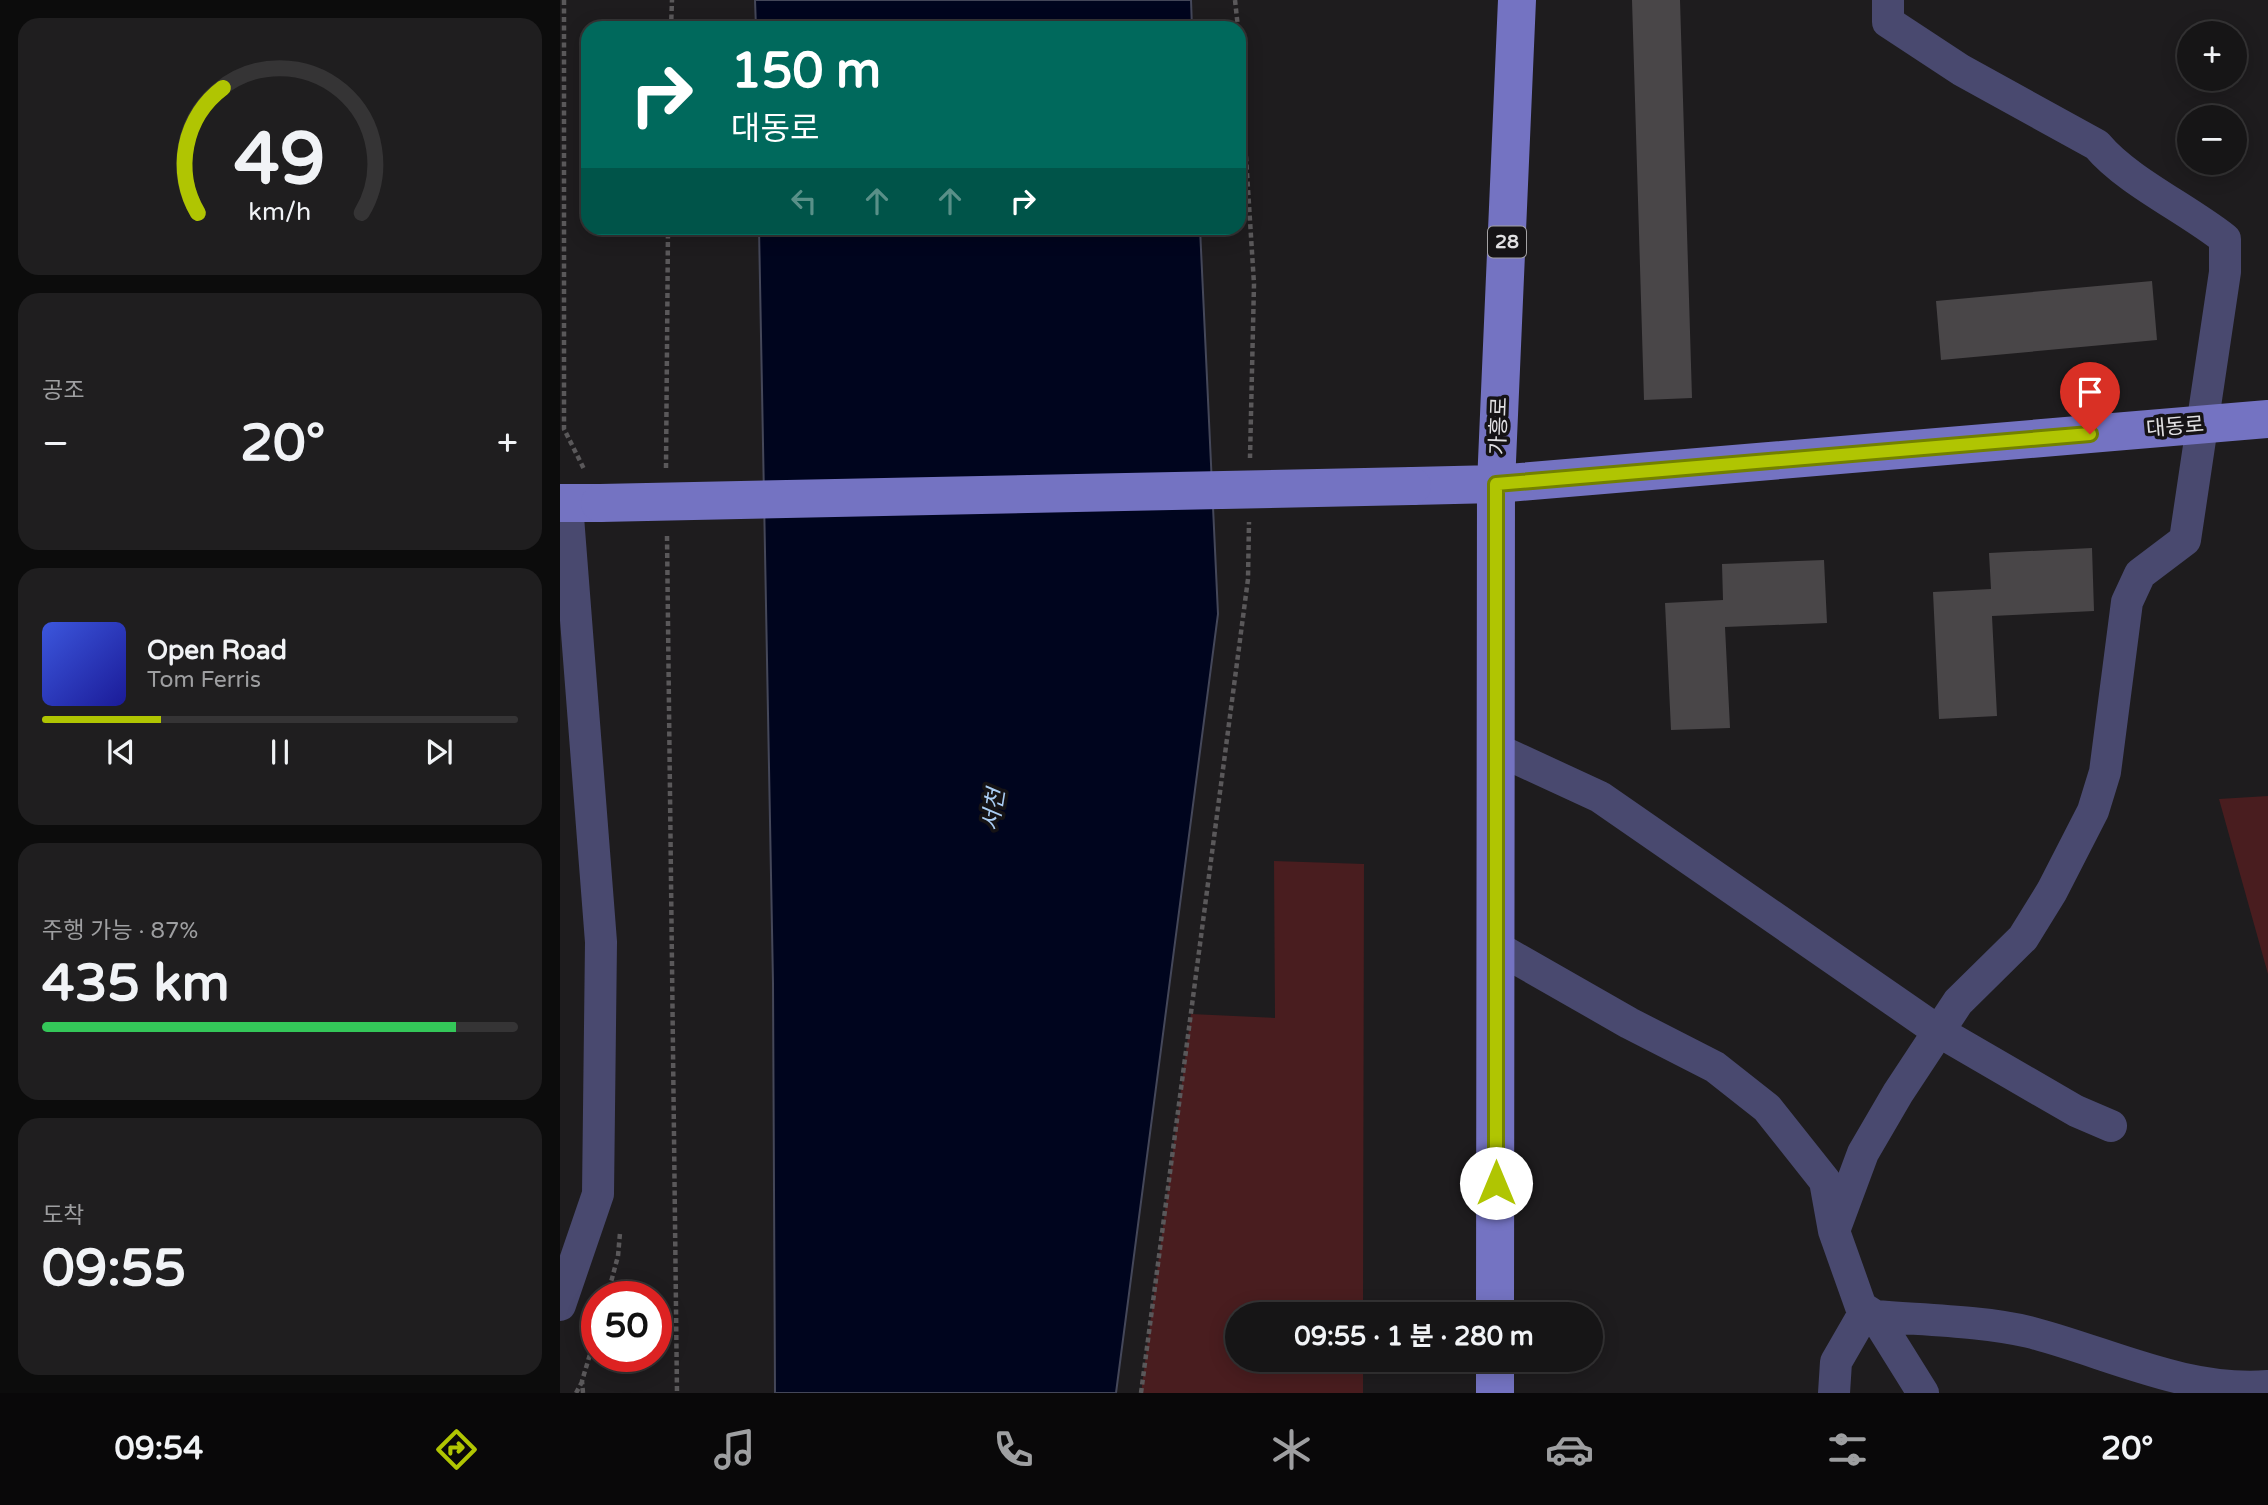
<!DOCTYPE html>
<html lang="ko">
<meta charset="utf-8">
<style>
:root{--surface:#161516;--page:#1f1e1f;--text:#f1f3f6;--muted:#9e9fa1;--line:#353435;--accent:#b0c502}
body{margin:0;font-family:"Varela Round","Noto Sans KR",sans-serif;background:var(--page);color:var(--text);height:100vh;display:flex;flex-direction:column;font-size:26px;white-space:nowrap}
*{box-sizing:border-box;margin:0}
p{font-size:23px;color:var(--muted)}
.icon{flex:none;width:38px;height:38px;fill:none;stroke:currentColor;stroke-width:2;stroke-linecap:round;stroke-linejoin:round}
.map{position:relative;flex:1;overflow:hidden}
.side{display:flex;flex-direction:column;gap:18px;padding:18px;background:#0c0c0c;width:560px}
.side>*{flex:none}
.hud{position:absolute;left:21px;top:21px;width:665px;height:214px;border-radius:21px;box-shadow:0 4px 18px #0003,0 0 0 2px var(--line);background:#00695c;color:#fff;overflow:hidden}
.controls{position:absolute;left:1617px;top:21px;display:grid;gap:14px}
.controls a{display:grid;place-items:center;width:70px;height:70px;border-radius:50%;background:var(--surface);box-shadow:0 4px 18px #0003,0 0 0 2px var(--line);font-size:35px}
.speed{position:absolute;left:21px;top:1281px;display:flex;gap:14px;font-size:35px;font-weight:700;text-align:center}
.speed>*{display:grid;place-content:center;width:91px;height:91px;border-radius:50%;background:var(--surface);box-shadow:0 4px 18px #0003,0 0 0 2px var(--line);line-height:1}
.speed .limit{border:10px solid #d22;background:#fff;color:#111}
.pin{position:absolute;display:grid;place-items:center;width:60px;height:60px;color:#fff;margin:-72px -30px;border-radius:50% 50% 50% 0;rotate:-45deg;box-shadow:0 0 7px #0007}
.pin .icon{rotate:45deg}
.me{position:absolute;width:77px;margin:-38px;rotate:0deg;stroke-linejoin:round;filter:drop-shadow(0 0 5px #0008)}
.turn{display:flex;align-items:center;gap:24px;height:147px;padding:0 35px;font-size:32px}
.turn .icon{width:91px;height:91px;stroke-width:2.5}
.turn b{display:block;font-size:49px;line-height:60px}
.lanes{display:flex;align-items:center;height:66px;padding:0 35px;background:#0003;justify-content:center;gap:35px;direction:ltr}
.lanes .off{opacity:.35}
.big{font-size:52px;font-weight:700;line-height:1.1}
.side .widget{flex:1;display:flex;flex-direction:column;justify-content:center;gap:10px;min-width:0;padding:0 24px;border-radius:21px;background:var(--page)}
.side .dial{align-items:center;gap:0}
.dial svg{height:182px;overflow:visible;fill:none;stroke:var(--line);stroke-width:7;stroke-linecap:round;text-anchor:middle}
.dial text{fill:var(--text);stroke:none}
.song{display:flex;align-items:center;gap:21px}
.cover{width:84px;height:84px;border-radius:10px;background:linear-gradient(135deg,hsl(230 70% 55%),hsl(240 70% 35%))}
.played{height:7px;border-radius:4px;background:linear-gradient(90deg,var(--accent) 25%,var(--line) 25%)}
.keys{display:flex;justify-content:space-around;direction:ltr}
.heat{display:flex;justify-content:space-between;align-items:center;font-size:38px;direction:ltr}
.charge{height:10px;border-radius:5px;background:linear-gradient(90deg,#34c759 87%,var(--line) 0)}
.trip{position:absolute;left:665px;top:1302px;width:378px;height:70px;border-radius:35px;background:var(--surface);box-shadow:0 4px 18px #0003,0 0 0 2px var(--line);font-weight:700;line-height:70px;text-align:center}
.menu{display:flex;height:112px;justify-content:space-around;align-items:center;background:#090809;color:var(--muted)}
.menu .icon{width:49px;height:49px}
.menu .on{color:var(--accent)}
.menu b{font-size:32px;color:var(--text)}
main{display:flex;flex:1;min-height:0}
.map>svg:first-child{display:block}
.green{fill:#491d1f}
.water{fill:#00051e;stroke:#444759;stroke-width:2}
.building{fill:#494648}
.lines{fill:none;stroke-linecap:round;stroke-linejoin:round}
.path{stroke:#5a585a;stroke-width:4.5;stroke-dasharray:5 3.5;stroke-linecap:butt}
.minor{stroke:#49496f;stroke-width:32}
.major{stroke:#7473c2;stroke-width:38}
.major-bridge{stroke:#7473c2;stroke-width:38}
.route-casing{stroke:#728001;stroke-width:18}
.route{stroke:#b0c502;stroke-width:12}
.labels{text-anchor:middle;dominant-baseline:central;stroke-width:7;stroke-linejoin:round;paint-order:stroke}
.shield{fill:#151315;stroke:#a4a2a4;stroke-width:2}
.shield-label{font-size:19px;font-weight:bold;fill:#e1e0e2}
.street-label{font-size:21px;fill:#e1e0e2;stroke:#151315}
.water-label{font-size:23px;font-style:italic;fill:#aacdf3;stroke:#151315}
</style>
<main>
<section class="side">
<div class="widget dial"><svg viewBox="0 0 100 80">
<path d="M14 69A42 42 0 1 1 86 69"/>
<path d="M14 69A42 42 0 0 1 25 14" stroke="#b0c502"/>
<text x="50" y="56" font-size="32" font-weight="700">49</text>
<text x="50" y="72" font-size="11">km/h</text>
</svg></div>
<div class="widget"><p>공조</p>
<div class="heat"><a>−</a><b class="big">20°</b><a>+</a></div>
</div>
<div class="widget">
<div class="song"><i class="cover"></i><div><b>Open Road</b><p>Tom Ferris</p></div></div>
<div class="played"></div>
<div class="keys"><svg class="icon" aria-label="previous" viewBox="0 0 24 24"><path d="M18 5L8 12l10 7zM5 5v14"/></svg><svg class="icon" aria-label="pause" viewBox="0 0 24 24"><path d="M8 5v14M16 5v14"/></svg><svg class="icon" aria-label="next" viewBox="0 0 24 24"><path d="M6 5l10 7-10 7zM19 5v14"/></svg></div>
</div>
<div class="widget"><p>주행 가능 · 87%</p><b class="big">435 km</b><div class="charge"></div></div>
<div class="widget"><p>도착</p><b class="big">09:55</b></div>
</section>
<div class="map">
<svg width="1708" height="1393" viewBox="0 0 1708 1393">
<rect width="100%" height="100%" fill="#1e1c1e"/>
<path class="green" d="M1708 796V974L1659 799Z
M714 861 804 864 803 1314H677V1360H803V1393H581L631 1014 715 1018Z"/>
<path class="water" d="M195 0H631L632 28H196Z
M199 228H640L658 614 556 1393H215L213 983Z"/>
<path class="building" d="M1072 0H1120L1132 398 1084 400Z
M1592 281 1597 340 1381 360 1376 301Z
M1532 548 1534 611 1432 616 1437 716 1379 719 1373 592 1431 589 1429 553Z
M1264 560 1267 623 1165 627 1170 728 1111 730 1105 603 1163 600 1162 564Z"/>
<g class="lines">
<path class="path" d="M4 0V429L24 469
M675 0 678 28
M111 28 112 0
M679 46 694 284 690 458
M106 468 108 228
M107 536 117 1393
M47 1297 58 1256 60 1233
M16 1393 22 1382
M23 1393 22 1381 37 1331
M581 1393 688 579 689 522"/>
<path class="minor" d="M936 749 1040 797 1378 1031 1516 1111 1551 1126
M936 947 1069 1023 1155 1067 1207 1108 1265 1181 1274 1231 1301 1307 1315 1316C1363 1320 1424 1321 1469 1332 1547 1352 1626 1393 1708 1386
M1274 1231 1303 1153 1338 1093 1398 1002 1463 938 1492 891 1533 811 1545 772 1567 602 1580 574 1625 540 1665 272V239C1626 208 1567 181 1537 145L1401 70 1328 22V0
M0 1305 38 1194 41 942 7 504
M1315 1316 1363 1393
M1274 1393 1276 1362 1306 1310"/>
<path class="major" d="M852 486 936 484 1708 419
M0 503H40
M935 1314 936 484 957 0
M935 1393V1360"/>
<path class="major-bridge" d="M40 503 852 486"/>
</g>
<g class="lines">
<g class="route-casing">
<path id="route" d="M936 1183V484L1530 434"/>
</g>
<use href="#route" class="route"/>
</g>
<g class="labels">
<rect class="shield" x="928" y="226.5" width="38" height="31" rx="5"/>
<g class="shield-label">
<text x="947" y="242">28</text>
</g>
<g class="street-label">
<text transform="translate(939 426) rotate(-88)">가흥로</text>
<text transform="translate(1615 427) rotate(-5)">대동로</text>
</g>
<g class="water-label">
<text transform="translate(434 810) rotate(-81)">서천</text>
</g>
</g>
</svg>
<div class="controls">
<a>+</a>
<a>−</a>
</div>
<div class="speed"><div class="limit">50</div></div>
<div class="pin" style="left:1530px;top:434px;background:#d93025"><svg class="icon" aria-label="arrive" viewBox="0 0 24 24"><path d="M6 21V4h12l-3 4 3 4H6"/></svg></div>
<svg class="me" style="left:936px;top:1183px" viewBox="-20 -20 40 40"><circle r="19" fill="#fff"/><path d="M0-13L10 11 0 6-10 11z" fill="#b0c502"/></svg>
<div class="trip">09:55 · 1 분 · 280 m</div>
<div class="hud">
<div class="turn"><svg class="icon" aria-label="right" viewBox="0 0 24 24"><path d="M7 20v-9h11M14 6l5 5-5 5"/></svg><div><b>150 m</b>대동로</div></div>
<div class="lanes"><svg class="icon off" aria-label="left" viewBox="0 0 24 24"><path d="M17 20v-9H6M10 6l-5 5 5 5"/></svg><svg class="icon off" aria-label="ahead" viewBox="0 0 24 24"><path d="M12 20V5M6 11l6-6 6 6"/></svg><svg class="icon off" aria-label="ahead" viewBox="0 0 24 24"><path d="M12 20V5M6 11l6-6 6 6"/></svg><svg class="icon" aria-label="right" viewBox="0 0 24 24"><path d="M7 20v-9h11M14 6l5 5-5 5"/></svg></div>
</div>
</div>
</main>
<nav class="menu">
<b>09:54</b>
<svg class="icon on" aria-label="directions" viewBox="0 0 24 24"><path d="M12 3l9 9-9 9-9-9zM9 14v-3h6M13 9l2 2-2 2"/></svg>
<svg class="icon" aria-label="music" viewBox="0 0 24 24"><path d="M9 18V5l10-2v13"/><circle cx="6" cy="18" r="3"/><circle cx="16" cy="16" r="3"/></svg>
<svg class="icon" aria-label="phone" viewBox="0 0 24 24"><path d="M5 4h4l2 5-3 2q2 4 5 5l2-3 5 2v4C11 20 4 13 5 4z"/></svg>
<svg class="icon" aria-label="climate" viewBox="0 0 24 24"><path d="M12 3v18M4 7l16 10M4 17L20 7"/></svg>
<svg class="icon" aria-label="car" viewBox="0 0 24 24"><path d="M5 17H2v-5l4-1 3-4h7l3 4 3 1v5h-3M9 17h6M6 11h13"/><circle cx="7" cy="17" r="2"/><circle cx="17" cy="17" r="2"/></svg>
<svg class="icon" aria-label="filters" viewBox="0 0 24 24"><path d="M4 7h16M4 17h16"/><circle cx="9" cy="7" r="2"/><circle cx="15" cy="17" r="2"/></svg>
<b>20°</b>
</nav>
